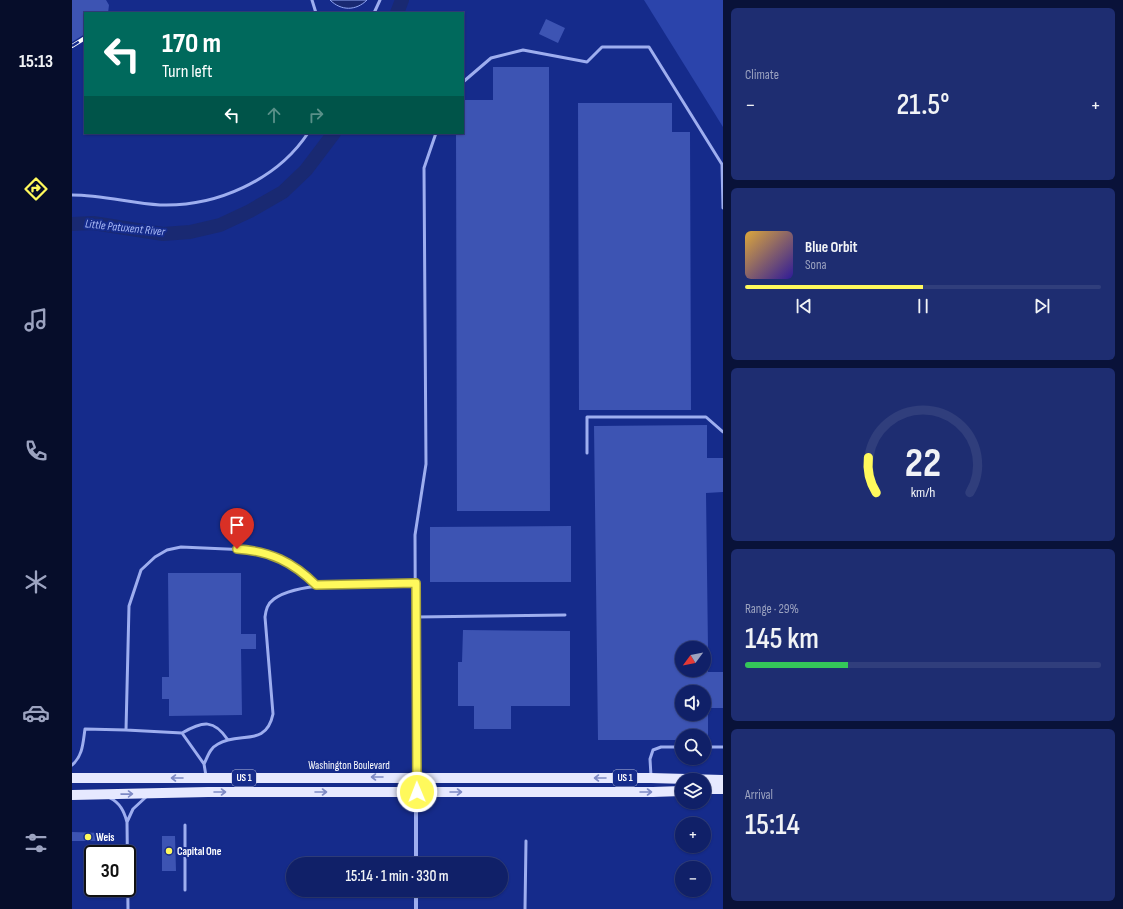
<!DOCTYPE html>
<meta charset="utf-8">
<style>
:root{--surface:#102068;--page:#1e2d71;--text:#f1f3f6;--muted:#9ca3c0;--line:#303e7c;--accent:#fff95c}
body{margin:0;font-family:"Sofia Sans Condensed",sans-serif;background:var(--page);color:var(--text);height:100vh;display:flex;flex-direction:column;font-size:15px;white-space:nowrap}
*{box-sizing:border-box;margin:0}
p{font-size:13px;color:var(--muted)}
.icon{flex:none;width:22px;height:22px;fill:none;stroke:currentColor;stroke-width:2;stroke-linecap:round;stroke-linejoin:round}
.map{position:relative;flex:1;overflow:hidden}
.drawer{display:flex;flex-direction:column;gap:8px;padding:8px;background:#091239;width:400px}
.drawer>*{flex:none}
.top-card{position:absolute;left:12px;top:12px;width:380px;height:122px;border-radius:0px;box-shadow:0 1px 3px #0004,0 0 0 1px var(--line);background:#00695c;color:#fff;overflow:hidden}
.needle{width:26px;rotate:238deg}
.buttons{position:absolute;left:603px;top:641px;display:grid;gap:8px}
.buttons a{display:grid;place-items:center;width:36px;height:36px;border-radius:50%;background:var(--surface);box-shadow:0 1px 3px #0004,0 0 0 1px var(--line);font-size:20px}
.speed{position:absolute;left:12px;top:845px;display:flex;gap:8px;font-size:20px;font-weight:700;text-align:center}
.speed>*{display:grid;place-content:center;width:52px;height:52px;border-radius:50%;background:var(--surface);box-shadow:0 1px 3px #0004,0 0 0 1px var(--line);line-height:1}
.speed .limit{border:2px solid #111;border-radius:6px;background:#fff;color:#111}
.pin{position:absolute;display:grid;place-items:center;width:34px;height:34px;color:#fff;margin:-41px -17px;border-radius:50% 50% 50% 0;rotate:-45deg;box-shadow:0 0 4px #0007}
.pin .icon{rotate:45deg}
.me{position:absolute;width:44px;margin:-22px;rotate:359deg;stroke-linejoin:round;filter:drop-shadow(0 0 3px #0008)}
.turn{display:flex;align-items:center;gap:14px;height:84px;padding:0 12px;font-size:18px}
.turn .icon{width:52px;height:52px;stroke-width:2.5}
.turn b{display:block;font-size:28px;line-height:34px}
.lanes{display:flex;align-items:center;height:38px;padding:0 12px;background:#0003;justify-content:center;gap:20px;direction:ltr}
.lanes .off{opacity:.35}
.big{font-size:30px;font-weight:600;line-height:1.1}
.drawer .widget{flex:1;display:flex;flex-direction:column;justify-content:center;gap:6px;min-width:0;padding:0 14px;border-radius:6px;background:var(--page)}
.drawer .dial{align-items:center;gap:0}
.dial svg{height:104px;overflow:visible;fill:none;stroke:var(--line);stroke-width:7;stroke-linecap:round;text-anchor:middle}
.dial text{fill:var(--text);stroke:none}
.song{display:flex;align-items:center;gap:12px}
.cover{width:48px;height:48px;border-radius:6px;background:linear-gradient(135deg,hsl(40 70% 55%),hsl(250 70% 35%))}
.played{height:4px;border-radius:2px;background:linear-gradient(90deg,var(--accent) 50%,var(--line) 50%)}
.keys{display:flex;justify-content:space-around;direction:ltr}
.heat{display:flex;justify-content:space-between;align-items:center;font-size:22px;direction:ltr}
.charge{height:6px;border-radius:3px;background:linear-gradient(90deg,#34c759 29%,var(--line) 0)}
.trip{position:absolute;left:214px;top:857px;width:222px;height:40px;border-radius:20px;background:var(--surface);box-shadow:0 1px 3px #0004,0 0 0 1px var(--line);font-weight:600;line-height:40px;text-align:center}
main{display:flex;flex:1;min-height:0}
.tabs{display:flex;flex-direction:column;width:72px;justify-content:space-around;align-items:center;background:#060d2a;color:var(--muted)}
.tabs .icon{width:28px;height:28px}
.tabs .current{color:var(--accent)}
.tabs b{font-size:18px;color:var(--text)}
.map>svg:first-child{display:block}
.green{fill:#2b44ab}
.water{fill:#192972;stroke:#90a5f2}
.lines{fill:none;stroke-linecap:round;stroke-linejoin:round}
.river{stroke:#192972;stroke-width:14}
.building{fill:#3d54b3}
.service{stroke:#9eaeef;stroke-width:3}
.minor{stroke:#9eaeef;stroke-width:4}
.primary{stroke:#e6e9ff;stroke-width:10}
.rail-casing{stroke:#fff;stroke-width:4}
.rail{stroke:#152b8b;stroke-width:2.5;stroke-dasharray:8;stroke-linecap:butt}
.oneway{stroke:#7e8ac5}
.route-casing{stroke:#a6a23c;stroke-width:10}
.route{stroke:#fff95c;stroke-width:7}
.poi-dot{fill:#fff95c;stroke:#152b8b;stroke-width:1.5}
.labels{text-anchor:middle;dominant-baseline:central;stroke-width:4;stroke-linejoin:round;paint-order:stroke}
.shield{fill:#152b8b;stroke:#b9bfdc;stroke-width:1}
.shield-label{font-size:10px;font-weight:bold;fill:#fff}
.street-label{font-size:11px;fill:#fff;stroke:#152b8b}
.poi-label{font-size:11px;font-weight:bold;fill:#fff;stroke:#152b8b;text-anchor:start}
.water-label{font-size:12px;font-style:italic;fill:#a9b9f6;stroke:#152b8b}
</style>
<main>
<nav class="tabs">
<b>15:13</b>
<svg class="icon current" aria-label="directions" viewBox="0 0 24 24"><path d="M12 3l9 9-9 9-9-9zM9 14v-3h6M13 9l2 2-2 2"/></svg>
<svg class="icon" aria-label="music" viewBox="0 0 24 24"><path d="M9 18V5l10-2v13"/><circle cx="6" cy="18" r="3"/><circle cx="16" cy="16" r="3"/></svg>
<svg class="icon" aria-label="phone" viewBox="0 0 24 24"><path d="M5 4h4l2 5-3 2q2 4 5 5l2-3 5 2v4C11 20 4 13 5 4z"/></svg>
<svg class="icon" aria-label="climate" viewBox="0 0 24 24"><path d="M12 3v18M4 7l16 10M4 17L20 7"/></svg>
<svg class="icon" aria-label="car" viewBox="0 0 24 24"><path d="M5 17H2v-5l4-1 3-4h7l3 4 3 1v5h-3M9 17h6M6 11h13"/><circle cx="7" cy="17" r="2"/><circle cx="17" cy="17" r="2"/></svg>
<svg class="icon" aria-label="filters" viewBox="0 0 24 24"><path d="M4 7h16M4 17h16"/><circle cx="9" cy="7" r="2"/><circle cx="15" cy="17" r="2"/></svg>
</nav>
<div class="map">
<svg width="651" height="909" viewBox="0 0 651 909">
<rect width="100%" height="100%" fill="#152b8b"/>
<path class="green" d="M572 0H651V127Z"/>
<path class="water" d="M258 0H295C284 11 269 11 258 0Z"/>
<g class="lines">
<path class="river" d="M325 13 330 0
M0 224 21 223 91 234 118 232 148 225 178 211 211 192 234 170 262 133"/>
</g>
<path class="building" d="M0 0H34L37 5 36 13H13V34L0 42Z
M474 19 493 28 486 43 467 34Z
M421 67H477L478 511H385L384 133H391V100H421Z
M506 103H600V132H618L619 410H507Z
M635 425V458H651V492L634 493 636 648H610V670H636V672H651V708H632V692H610V714H636V736H610V740H526L522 426Z
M499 526V582H358V527Z
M96 573H169V634H184V649H169L170 715 97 716V699H90V677H97Z
M391 630 498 631V706H439V729H402V706H386V662H390Z
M0 832 32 833V841H0Z
M90 836H103L104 871H90Z"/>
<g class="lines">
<path class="service" d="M240 0 244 13
M302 13 308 0
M391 82 419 58 451 50 515 62 530 47H577L651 166
M650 164 651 208
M0 195C29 195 59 203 88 205 144 207 205 180 236 133
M515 453V417H634L651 432
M344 617 493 615
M110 733C131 721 142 719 156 740
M632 747H651
M132 764C136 756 138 748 146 744 167 731 194 748 201 714L193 617C194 610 195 604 202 599 229 579 310 584 344 583
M0 765C11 756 11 742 13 729L54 730
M344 775 343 535 354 464 352 168 364 133
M134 776 132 764 110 733 54 730 57 606 69 570 83 557 95 550 109 547 177 550 198 555 216 562 235 576 244 585
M579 776 578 759 581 750 589 747H610
M38 798C48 803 52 811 55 822L56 909
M55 822 61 809 74 797
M113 825V890
M453 909 454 841"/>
<path class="minor" d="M344 864V778
M344 909V890"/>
<path class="primary" d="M0 778H579L651 780
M632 789H651
M0 795 136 792H581L610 791"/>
<g class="rail-casing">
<path id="rail" d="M0 46 13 38"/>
</g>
<use href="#rail" class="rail"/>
</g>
<defs><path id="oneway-shaft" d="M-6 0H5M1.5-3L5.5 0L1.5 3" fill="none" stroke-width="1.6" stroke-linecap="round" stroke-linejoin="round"/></defs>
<g class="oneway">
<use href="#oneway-shaft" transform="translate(305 777) rotate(180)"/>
<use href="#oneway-shaft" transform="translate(105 778) rotate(180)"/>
<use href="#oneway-shaft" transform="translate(528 778) rotate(-180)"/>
<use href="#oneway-shaft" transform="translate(148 792)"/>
<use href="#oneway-shaft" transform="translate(249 792)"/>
<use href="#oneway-shaft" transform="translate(384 792)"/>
<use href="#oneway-shaft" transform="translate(574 792)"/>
<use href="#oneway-shaft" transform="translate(55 794) rotate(-1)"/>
</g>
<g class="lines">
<g class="route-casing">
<path id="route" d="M165 549C198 551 221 562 244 585L344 583 345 792"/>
</g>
<use href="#route" class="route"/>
</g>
<g class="poi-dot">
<circle cx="16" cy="837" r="4"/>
<circle cx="97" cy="851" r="4"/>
</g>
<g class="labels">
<g class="shield">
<rect x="160" y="770" width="24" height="16" rx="3"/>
<rect x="541" y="770" width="24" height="16" rx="3"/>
</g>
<g class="shield-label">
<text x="172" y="778">US 1</text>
<text x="553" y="778">US 1</text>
</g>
<g class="street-label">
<text x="277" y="765">Washington Boulevard</text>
</g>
<g class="poi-label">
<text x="24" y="837">Weis</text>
<text x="105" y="851">Capital One</text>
</g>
<g class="water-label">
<text transform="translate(53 228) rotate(6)">Little Patuxent River</text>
</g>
</g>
</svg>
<div class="buttons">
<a><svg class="needle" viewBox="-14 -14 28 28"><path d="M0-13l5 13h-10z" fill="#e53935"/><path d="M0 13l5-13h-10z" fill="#9ca3c0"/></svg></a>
<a><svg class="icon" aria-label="sound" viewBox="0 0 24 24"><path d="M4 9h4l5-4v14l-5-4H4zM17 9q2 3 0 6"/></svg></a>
<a><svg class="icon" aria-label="search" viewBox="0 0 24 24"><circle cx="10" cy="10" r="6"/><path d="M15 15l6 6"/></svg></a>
<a><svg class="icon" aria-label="layers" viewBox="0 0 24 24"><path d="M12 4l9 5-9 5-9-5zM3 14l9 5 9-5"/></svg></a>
<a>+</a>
<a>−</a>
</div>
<div class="speed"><div class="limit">30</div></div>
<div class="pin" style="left:165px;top:549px;background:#d93025"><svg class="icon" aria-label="arrive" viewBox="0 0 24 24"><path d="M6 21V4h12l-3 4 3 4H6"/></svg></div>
<svg class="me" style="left:345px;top:792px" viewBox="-20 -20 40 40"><circle r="17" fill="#fff95c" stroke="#fff" stroke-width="3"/><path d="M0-11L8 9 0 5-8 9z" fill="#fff"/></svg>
<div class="trip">15:14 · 1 min · 330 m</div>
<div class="top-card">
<div class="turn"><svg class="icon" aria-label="left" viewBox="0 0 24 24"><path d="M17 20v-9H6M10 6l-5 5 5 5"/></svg><div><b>170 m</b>Turn left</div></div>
<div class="lanes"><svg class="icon" aria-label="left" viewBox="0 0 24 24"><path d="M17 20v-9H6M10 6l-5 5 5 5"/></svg><svg class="icon off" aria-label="ahead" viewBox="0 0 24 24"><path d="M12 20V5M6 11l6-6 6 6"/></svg><svg class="icon off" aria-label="right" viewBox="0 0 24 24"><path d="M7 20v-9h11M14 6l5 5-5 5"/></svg></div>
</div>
</div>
<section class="drawer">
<div class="widget"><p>Climate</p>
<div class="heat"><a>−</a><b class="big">21.5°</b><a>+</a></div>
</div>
<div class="widget">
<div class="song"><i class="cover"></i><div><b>Blue Orbit</b><p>Sona</p></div></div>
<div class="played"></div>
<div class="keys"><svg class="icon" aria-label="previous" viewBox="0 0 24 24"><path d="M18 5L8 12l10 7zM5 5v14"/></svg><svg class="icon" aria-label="pause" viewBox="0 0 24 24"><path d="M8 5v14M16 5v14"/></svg><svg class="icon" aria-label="next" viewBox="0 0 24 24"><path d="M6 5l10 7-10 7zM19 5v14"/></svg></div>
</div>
<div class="widget dial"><svg viewBox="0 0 100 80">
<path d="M14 69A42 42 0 1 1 86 69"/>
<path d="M14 69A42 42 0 0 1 8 42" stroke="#fff95c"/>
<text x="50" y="56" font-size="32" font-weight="700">22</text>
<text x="50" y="72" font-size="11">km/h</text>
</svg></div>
<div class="widget"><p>Range · 29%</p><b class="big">145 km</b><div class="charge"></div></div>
<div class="widget"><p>Arrival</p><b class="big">15:14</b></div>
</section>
</main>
